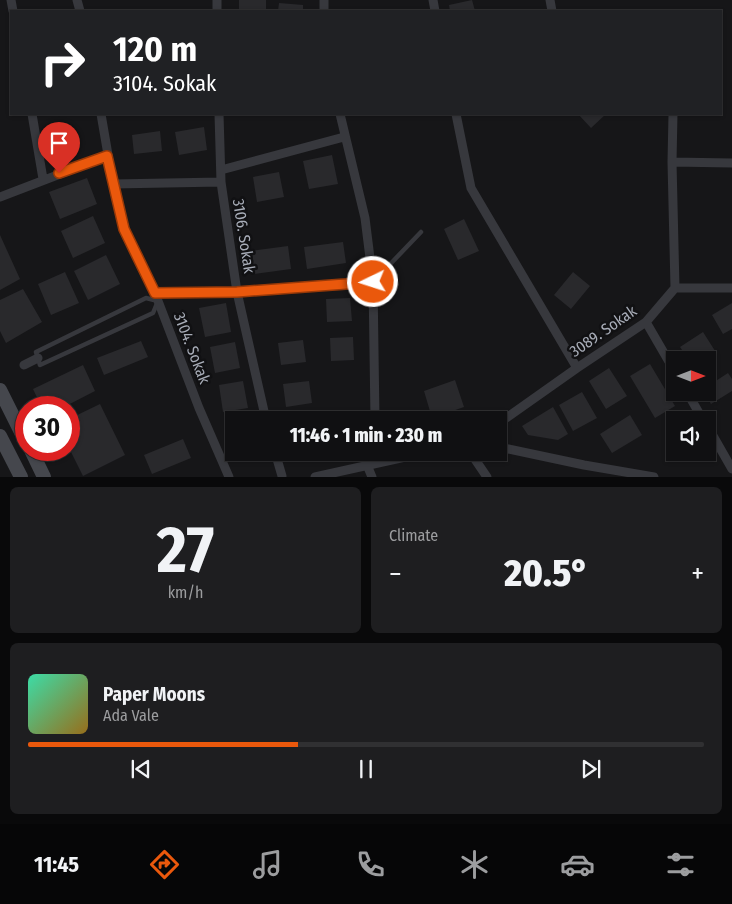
<!DOCTYPE html>
<meta charset="utf-8">
<style>
:root{--surface:#101012;--page:#1e1e20;--text:#f1f3f6;--muted:#9c9d9f;--line:#303032;--accent:#ea580c}
body{margin:0;font-family:"Fira Sans Condensed",sans-serif;background:var(--page);color:var(--text);height:100vh;display:flex;flex-direction:column;font-size:19px;white-space:nowrap}
*{box-sizing:border-box;margin:0}
p{font-size:16px;color:var(--muted)}
.icon{flex:none;width:28px;height:28px;fill:none;stroke:currentColor;stroke-width:2;stroke-linecap:round;stroke-linejoin:round}
.map{position:relative;height:477px;overflow:hidden}
.details{display:flex;flex-direction:column;gap:10px;padding:10px;background:#09090a;flex:1}
.details>*{flex:none}
.top-card{position:absolute;left:10px;top:10px;width:712px;height:105px;border-radius:0px;box-shadow:0 1px 4px #0004,0 0 0 1px var(--line);background:#202124;color:#fff;overflow:hidden}
.needle{width:32px;rotate:90deg}
.fabs{position:absolute;left:666px;top:351px;display:grid;gap:10px}
.fabs a{display:grid;place-items:center;width:50px;height:50px;border-radius:0px;background:var(--surface);box-shadow:0 1px 4px #0004,0 0 0 1px var(--line);font-size:25px}
.speed{position:absolute;left:15px;top:396px;display:flex;gap:10px;font-size:25px;font-weight:700;text-align:center}
.speed>*{display:grid;place-content:center;width:65px;height:65px;border-radius:50%;background:var(--surface);box-shadow:0 1px 4px #0004,0 0 0 1px var(--line);line-height:1}
.speed .limit{border:8px solid #d22;background:#fff;color:#111}
.pin{position:absolute;display:grid;place-items:center;width:42px;height:42px;color:#fff;margin:-51px -21px;border-radius:50% 50% 50% 0;rotate:-45deg;box-shadow:0 0 5px #0007}
.pin .icon{rotate:45deg}
.me{position:absolute;width:55px;margin:-28px;rotate:266deg;stroke-linejoin:round;filter:drop-shadow(0 0 4px #0008)}
.turn{display:flex;align-items:center;gap:18px;height:105px;padding:0 20px;font-size:22px}
.turn .icon{width:65px;height:65px;stroke-width:2.5}
.turn b{display:block;font-size:35px;line-height:42px}
.big{font-size:38px;font-weight:800;line-height:1.1}
.details .widget{flex:1;display:flex;flex-direction:column;justify-content:center;gap:8px;min-width:0;padding:0 18px;border-radius:8px;background:var(--page)}
.details .dial{align-items:center;gap:0}
.dial b{font-size:65px;line-height:1}
.song{display:flex;align-items:center;gap:15px}
.cover{width:60px;height:60px;border-radius:8px;background:linear-gradient(135deg,hsl(160 70% 55%),hsl(40 70% 35%))}
.played{height:5px;border-radius:2px;background:linear-gradient(90deg,var(--accent) 40%,var(--line) 40%)}
.keys{display:flex;justify-content:space-around;direction:ltr}
.heat{display:flex;justify-content:space-between;align-items:center;font-size:28px;direction:ltr}
.details .tiles{flex:1;display:grid;gap:10px;grid-template-columns:1fr 1fr}
.widget:last-child{grid-column:span 2}
.trip{position:absolute;left:225px;top:411px;width:282px;height:50px;border-radius:0px;background:var(--surface);box-shadow:0 1px 4px #0004,0 0 0 1px var(--line);font-weight:800;line-height:50px;text-align:center}
.tab-bar{display:flex;height:80px;justify-content:space-around;align-items:center;background:#060607;color:var(--muted)}
.tab-bar .icon{width:35px;height:35px}
.tab-bar .on{color:var(--accent)}
.tab-bar b{font-size:22px;color:var(--text)}
.map>svg:first-child{display:block}
.building{fill:#29292c}
.lines{fill:none;stroke-linecap:round;stroke-linejoin:round}
.service{stroke:#37383d;stroke-width:4.5}
.minor{stroke:#37383d;stroke-width:9}
.secondary{stroke:#45474d;stroke-width:14}
.route-casing{stroke:#983908;stroke-width:12}
.route{stroke:#ea580c;stroke-width:9}
.labels{text-anchor:middle;dominant-baseline:central;stroke-width:5;stroke-linejoin:round;paint-order:stroke}
.street-label{font-size:16px;fill:#a8adb8;stroke:#111113}
</style>
<div class="map">
<svg width="732" height="477" viewBox="0 0 732 477">
<rect width="100%" height="100%" fill="#161618"/>
<path class="building" d="M239 0H266V11H239Z
M472 0 475 11H450L449 5Z
M279 3 303 5V11H278Z
M578 114H606L591 128Z
M204 127 207 150 179 155 175 132Z
M160 131 162 151 134 154 132 135Z
M332 155 338 184 309 189 303 161Z
M279 172 284 197 257 202 253 177Z
M87 178 97 204 60 219 49 192Z
M93 216 105 243 73 258 61 231Z
M464 219 479 251 458 260 444 229Z
M0 235 20 279 0 290Z
M343 242 346 263 307 269 304 247Z
M288 246 291 269 254 274 251 251Z
M106 255 120 284 88 300 74 271Z
M65 272 79 303 51 315 38 284Z
M573 272 590 286 571 309 554 295Z
M23 289 42 322 6 343 0 331V300Z
M350 298 352 321 327 322 326 299Z
M226 303 231 332 205 337 199 308Z
M732 303V329L723 334 712 315Z
M703 332 717 354 708 360H689L680 347Z
M353 337 354 360 331 361 330 338Z
M303 340 306 362 281 365 278 343Z
M141 341 148 357 104 375 97 358Z
M235 342 240 368 215 373 210 347Z
M650 364 675 406 655 418 630 376Z
M83 365 95 391 62 408H42L33 389Z
M609 368 627 396 606 409 589 381Z
M728 373 732 379V391L711 404 704 392H708V386Z
M455 380 464 407 432 418 424 391Z
M243 381 248 408 223 412 219 385Z
M309 381 312 403 286 407 283 384Z
M582 392 597 418 573 431 559 405Z
M100 404 125 455 83 476 69 448V419Z
M553 407 568 434 558 440 528 435 522 426Z
M630 415 642 435 612 453 600 434Z
M183 439 191 458 152 474 144 455Z
M235 452H257L258 458 236 462Z"/>
<g class="lines">
<path class="service" d="M374 281 421 232
M146 298 158 301 153 313 40 365 36 352Z"/>
<path class="minor" d="M11 0 13 11
M77 0 80 11
M217 0V11
M433 0 435 11
M550 0 552 11
M324 11V0
M32 114 43 179
M101 114 113 184 125 229 155 293 199 408 229 477
M219 114 221 182 237 292 266 420
M340 114 365 218 373 282 375 420
M456 114 471 188 577 368
M672 162 732 163
M221 170 344 137
M113 184 221 182
M0 197 107 156
M675 288H732
M155 293 237 292 373 282
M646 322 675 372
M24 365 38 358
M687 392 703 420
M499 423 577 368 646 322 675 288 672 162 673 114
M708 427 732 469
M499 447 584 465 654 477
M275 452 282 476
M470 452 487 477
M367 465 372 477
M315 477 428 452"/>
<path class="secondary" d="M0 390 26 442
M0 436 21 477
M31 450 44 477"/>
</g>
<g class="lines">
<g class="route-casing">
<path id="route" d="M59 173 107 156 124 229 155 293 237 292 373 282"/>
</g>
<use href="#route" class="route"/>
</g>
<g class="labels">
<g class="street-label">
<text transform="translate(244 236) rotate(81)">3106. Sokak</text>
<text transform="translate(603 331) rotate(-35)">3089. Sokak</text>
<text transform="translate(192 348) rotate(69)">3104. Sokak</text>
</g>
</g>
</svg>
<div class="fabs">
<a><svg class="needle" viewBox="-14 -14 28 28"><path d="M0-13l5 13h-10z" fill="#e53935"/><path d="M0 13l5-13h-10z" fill="#9c9d9f"/></svg></a>
<a><svg class="icon" aria-label="sound" viewBox="0 0 24 24"><path d="M4 9h4l5-4v14l-5-4H4zM17 9q2 3 0 6"/></svg></a>
</div>
<div class="speed"><div class="limit">30</div></div>
<div class="pin" style="left:59px;top:173px;background:#d93025"><svg class="icon" aria-label="arrive" viewBox="0 0 24 24"><path d="M6 21V4h12l-3 4 3 4H6"/></svg></div>
<svg class="me" style="left:373px;top:282px" viewBox="-20 -20 40 40"><circle r="17" fill="#ea580c" stroke="#fff" stroke-width="3"/><path d="M0-11L8 9 0 5-8 9z" fill="#fff"/></svg>
<div class="trip">11:46 · 1 min · 230 m</div>
<div class="top-card">
<div class="turn"><svg class="icon" aria-label="right" viewBox="0 0 24 24"><path d="M7 20v-9h11M14 6l5 5-5 5"/></svg><div><b>120 m</b>3104. Sokak</div></div>
</div>
</div>
<section class="details">
<div class="tiles">
<div class="widget dial"><b>27</b><p>km/h</p></div>
<div class="widget"><p>Climate</p>
<div class="heat"><a>−</a><b class="big">20.5°</b><a>+</a></div>
</div>
<div class="widget">
<div class="song"><i class="cover"></i><div><b>Paper Moons</b><p>Ada Vale</p></div></div>
<div class="played"></div>
<div class="keys"><svg class="icon" aria-label="previous" viewBox="0 0 24 24"><path d="M18 5L8 12l10 7zM5 5v14"/></svg><svg class="icon" aria-label="pause" viewBox="0 0 24 24"><path d="M8 5v14M16 5v14"/></svg><svg class="icon" aria-label="next" viewBox="0 0 24 24"><path d="M6 5l10 7-10 7zM19 5v14"/></svg></div>
</div>
</div>
</section>
<nav class="tab-bar">
<b>11:45</b>
<svg class="icon on" aria-label="directions" viewBox="0 0 24 24"><path d="M12 3l9 9-9 9-9-9zM9 14v-3h6M13 9l2 2-2 2"/></svg>
<svg class="icon" aria-label="music" viewBox="0 0 24 24"><path d="M9 18V5l10-2v13"/><circle cx="6" cy="18" r="3"/><circle cx="16" cy="16" r="3"/></svg>
<svg class="icon" aria-label="phone" viewBox="0 0 24 24"><path d="M5 4h4l2 5-3 2q2 4 5 5l2-3 5 2v4C11 20 4 13 5 4z"/></svg>
<svg class="icon" aria-label="climate" viewBox="0 0 24 24"><path d="M12 3v18M4 7l16 10M4 17L20 7"/></svg>
<svg class="icon" aria-label="car" viewBox="0 0 24 24"><path d="M5 17H2v-5l4-1 3-4h7l3 4 3 1v5h-3M9 17h6M6 11h13"/><circle cx="7" cy="17" r="2"/><circle cx="17" cy="17" r="2"/></svg>
<svg class="icon" aria-label="filters" viewBox="0 0 24 24"><path d="M4 7h16M4 17h16"/><circle cx="9" cy="7" r="2"/><circle cx="15" cy="17" r="2"/></svg>
</nav>
